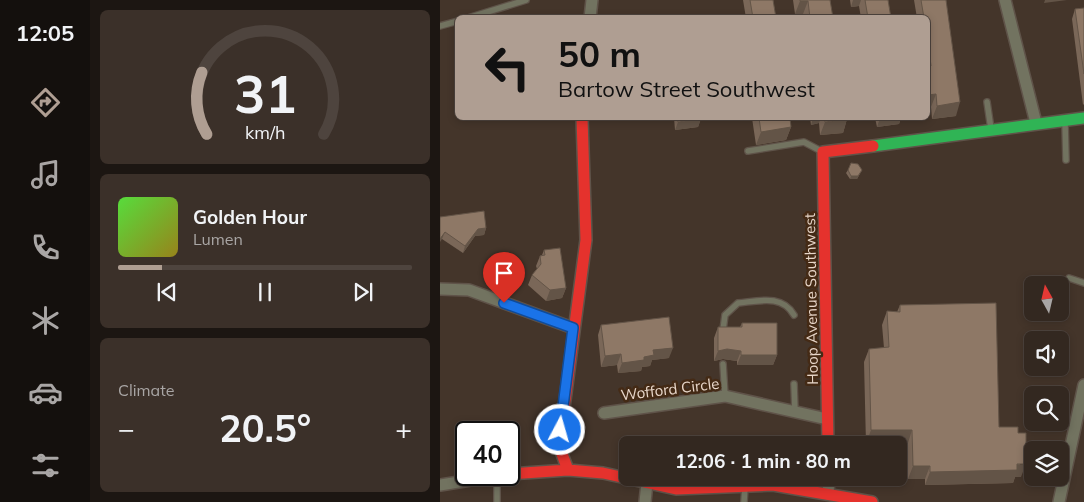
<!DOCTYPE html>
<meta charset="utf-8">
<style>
:root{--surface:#332820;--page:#3b3029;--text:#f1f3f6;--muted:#a9a6a5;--line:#4e443e;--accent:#af9e92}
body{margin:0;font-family:Mulish,sans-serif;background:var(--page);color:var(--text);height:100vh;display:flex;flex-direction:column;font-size:19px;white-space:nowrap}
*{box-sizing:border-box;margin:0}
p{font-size:16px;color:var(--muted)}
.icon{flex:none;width:28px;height:28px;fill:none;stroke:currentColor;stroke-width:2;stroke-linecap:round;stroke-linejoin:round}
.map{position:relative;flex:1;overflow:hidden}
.drawer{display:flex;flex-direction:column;gap:10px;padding:10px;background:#1c1612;width:350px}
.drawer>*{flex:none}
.hud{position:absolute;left:15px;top:15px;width:475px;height:105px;border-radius:8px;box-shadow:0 2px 8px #0003,0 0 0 1px var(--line);background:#af9e92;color:#111;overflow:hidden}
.needle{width:32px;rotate:352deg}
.fabs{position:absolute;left:584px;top:276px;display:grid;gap:10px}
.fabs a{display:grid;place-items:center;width:45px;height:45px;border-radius:8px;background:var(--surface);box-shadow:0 2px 8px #0003,0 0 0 1px var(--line);font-size:25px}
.speed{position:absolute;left:15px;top:421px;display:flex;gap:10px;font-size:25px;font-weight:700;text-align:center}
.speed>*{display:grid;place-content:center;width:65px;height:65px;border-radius:50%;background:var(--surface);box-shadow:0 2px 8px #0003,0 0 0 1px var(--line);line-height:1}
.speed .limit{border:2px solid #111;border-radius:8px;background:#fff;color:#111}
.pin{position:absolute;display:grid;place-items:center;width:42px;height:42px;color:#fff;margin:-51px -21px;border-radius:50% 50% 50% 0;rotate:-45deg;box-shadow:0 0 5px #0007}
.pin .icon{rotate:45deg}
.me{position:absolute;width:55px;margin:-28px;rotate:6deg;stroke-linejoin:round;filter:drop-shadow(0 0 4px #0008)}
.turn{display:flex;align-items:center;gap:18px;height:105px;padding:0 20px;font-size:22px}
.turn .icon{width:65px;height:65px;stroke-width:2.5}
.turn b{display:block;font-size:35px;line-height:42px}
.big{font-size:38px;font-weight:700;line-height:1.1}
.drawer .tile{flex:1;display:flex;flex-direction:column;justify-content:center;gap:8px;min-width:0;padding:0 18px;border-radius:8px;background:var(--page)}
.drawer .dial{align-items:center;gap:0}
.dial svg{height:130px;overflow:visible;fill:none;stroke:var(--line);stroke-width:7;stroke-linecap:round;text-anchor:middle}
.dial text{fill:var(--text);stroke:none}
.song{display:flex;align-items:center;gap:15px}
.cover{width:60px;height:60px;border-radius:8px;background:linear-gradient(135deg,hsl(110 70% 55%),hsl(50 70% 35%))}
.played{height:5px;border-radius:2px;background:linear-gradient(90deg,var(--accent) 15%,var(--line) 15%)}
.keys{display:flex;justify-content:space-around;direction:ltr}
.heat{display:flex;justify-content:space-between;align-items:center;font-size:28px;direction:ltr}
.trip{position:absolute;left:179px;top:436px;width:288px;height:50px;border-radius:8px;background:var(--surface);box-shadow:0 2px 8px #0003,0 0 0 1px var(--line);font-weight:700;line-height:50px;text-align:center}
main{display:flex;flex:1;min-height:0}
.tab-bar{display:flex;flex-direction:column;width:90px;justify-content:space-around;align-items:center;background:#14100d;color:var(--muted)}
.tab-bar .icon{width:35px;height:35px}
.tab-bar .active{color:var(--accent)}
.tab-bar b{font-size:22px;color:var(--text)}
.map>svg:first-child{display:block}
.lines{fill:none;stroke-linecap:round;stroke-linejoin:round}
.lane-casing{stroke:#5f5349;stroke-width:8}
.street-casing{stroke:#5f5349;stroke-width:14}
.fast-casing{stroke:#5f5349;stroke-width:14}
.jam-casing{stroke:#5f5349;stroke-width:14}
.lane{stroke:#727360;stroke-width:5.5}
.street{stroke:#727360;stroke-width:11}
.fast{stroke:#30b455;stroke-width:11}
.jam{stroke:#e5322d;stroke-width:11}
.wall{fill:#7a6758}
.shaded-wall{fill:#635447}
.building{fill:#8e7866;stroke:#635447}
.route-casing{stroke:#114b97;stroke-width:12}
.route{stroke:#1a73e8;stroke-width:9}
.labels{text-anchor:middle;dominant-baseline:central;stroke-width:5;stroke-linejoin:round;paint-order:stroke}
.street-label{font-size:15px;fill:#e8d7ca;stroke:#442a15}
</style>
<main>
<nav class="tab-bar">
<b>12:05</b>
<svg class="icon active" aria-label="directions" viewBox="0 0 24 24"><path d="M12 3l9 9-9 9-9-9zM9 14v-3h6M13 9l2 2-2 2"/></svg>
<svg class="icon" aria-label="music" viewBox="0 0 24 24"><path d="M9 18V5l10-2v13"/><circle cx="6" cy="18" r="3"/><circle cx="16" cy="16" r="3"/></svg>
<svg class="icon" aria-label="phone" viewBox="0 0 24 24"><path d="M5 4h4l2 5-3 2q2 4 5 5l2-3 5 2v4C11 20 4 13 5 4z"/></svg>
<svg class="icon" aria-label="climate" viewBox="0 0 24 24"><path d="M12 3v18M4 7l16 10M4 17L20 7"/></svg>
<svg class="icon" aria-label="car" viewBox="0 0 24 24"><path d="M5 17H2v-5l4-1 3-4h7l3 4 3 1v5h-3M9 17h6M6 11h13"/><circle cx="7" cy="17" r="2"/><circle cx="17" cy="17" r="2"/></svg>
<svg class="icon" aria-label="filters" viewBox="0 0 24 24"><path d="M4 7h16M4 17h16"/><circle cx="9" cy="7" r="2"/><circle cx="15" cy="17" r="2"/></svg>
</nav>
<section class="drawer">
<div class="tile dial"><svg viewBox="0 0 100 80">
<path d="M14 69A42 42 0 1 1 86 69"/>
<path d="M14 69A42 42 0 0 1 11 31" stroke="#af9e92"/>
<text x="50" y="56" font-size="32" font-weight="700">31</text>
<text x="50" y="72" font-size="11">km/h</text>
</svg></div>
<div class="tile">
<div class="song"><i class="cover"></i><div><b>Golden Hour</b><p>Lumen</p></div></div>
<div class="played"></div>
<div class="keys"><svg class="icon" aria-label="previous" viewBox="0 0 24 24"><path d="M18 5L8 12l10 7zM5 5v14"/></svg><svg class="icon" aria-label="pause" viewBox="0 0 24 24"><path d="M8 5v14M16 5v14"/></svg><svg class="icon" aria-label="next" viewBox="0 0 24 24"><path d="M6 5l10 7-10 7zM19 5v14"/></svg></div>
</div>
<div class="tile"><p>Climate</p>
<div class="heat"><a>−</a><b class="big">20.5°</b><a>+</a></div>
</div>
</section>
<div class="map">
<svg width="644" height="502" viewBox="0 0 644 502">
<rect width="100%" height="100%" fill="#44352a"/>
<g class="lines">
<g class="lane-casing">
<path id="lane" d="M28 18 86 0
M0 26 18 21
M547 102 551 129
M625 122 626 160
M308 151 364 142 381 151
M629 278 644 283
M283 330 285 315 298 303C319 301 342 294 354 315
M283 364 285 396
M354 384 355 412
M57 502V475
M304 502 305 487"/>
</g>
<g class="street-casing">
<path id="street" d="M565 0 596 123
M150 18 152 0
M0 289 29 290 133 328
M164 413 285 396 387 419
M0 485 61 475
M388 494 389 478
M205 502 207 483
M619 502 644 385"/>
</g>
<g class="fast-casing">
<path id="fast" d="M433 146 644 118"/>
</g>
<g class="jam-casing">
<path id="jam" d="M388 445 383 152 433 146
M128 470 119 446 146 240 142 118
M69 474 128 470 163 473 236 489 333 485 432 502"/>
</g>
<use href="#lane" class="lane"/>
<use href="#street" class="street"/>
<use href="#fast" class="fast"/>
<use href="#jam" class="jam"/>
</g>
<path class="wall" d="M303 0H333L336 18H306Z
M353 0H390L393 18H363V14H355Z
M410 0H448L451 18H421L419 6 411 7Z
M474 0H506L516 116 492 119 491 107 488 108V18H477Z
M644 8V104L643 105 632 19 635 9Z
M234 118H261L258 127 235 130Z
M312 118H350L351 127 346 140 316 145Z
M370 118H407V119L403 133 380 135 379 123 371 125Z
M435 118H461L459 124 437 127Z
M408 170H422L417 179H410L406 173Z
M0 217 46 228 44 235 35 236 23 253 2 239Z
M104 250 126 288 122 298 106 301 88 285 92 275 97 269 96 266 100 256 102 255Z
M460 305 559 427 578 433 581 477H575L573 483 485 485V479H468V443L426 444 424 362 429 349 444 348 442 325 447 311 457 312Z
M302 323 337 355 333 365H297V361L283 359 274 361V338L278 327H300Z
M161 325 229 358 212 360 210 366 202 367 201 371 178 373 177 365 161 367 158 335Z"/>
<path class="shaded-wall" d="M413 0H421L419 6 411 7Z
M605 0H627L604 3Z
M360 1H368L363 14H355Z
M496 94 491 107 488 108V95Z
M520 102 516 116 492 119 497 106Z
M373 118H381L379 123 371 125Z
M440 118H461L459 124 437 127Z
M261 119 258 127 235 130 238 122Z
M407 119 403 133 380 135 385 122Z
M351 127 346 140 316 145 321 132Z
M422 170 417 179H410L411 176Z
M46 228 44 235 35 236 23 253 25 246 38 229Z
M5 232 2 239 0 242V239Z
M126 288 122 298 106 301 110 290Z
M233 348 229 358 212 360 210 366 202 367 201 371 178 373 182 363 204 357 213 350Z
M287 349 301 351 297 361 283 359 274 361 278 351Z
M181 354 177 365 161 367 165 356Z
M301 355H337L333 365H297Z
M431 430H472L468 443 426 444Z
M586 464 581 477H575L573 483 485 485 490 472Z
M473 466H490L485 479H468Z"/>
<path class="building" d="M310 0H333L336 18H313Z
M360 0H390L393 18H370L368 1H360Z
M425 0H448L451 18H428Z
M481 0H506L520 102 497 106 496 94 488 95V67L491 66 488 41V18H484Z
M644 8V74L635 9Z
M237 118H261V119L238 122Z
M319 118H350L351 127 321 132Z
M384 118H407V119L385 122Z
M411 163 418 164 422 170 418 176H411L408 170Z
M44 211 46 228 38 229 25 246 5 232 0 239V217Z
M120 248 126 288 110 290 92 275 101 264 100 256 105 255 104 250Z
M556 303 559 427H578V433H586V464H577V470L490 472V466H473L472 430H431L429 349 449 347 447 311 460 312V305Z
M229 317 233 348 213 350 214 355 204 357V360L182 363 181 354 165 356 161 325Z
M302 323H337V355H301V351L287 349 278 351V327H302Z"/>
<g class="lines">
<g class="route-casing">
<path id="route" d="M64 303 133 328 120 430"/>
</g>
<use href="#route" class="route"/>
</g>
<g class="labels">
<g class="street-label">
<text transform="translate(371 299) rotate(-91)">Hoop Avenue Southwest</text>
<text transform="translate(230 389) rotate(-7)">Wofford Circle</text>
</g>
</g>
</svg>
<div class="fabs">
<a><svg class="needle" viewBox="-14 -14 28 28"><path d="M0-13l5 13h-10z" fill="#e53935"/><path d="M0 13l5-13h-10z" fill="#a9a6a5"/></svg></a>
<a><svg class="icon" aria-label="sound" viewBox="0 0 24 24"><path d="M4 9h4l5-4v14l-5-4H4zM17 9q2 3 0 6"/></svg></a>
<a><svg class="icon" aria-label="search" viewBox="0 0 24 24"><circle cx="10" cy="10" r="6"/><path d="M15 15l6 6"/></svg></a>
<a><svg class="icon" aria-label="layers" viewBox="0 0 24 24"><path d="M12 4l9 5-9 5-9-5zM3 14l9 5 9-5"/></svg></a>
</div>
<div class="speed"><div class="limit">40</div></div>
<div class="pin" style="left:64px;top:303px;background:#d93025"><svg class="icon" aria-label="arrive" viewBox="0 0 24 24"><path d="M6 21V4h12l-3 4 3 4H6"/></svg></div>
<svg class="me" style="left:120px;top:430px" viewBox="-20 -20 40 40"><circle r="17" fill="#1a73e8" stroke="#fff" stroke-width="3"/><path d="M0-11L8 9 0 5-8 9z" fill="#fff"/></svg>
<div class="trip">12:06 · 1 min · 80 m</div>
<div class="hud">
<div class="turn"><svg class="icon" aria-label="left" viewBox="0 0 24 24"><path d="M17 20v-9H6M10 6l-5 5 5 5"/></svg><div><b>50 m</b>Bartow Street Southwest</div></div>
</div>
</div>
</main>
